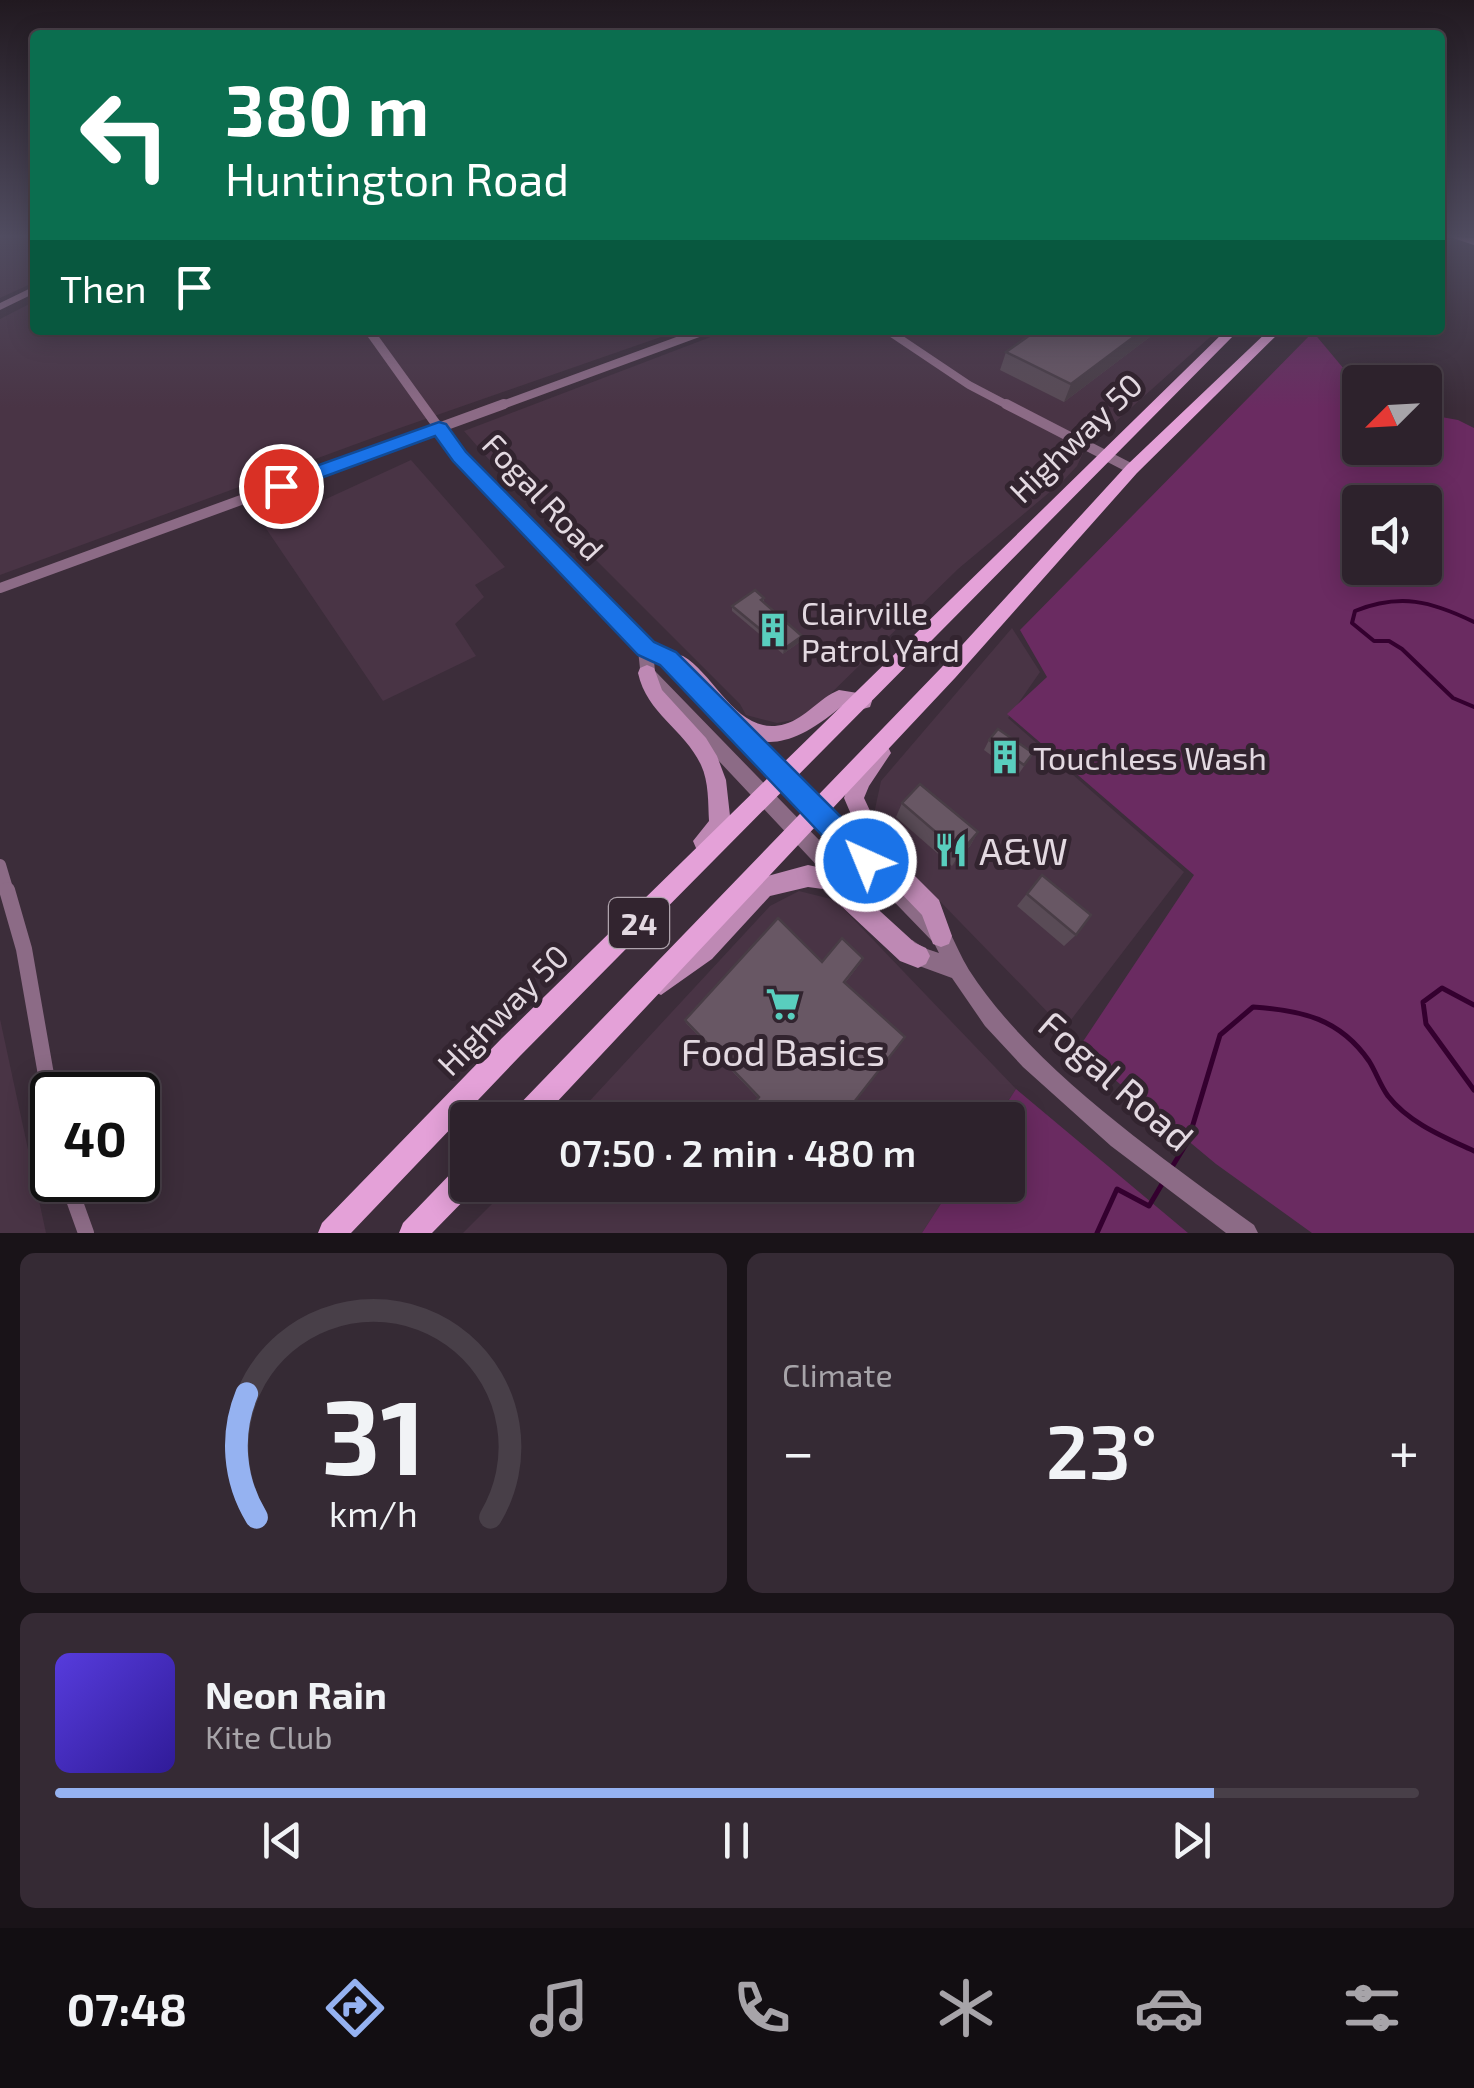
<!DOCTYPE html>
<meta charset="utf-8">
<style>
:root{--surface:#2d222c;--page:#352a34;--text:#f1f3f6;--muted:#a7a4a9;--line:#483f48;--accent:#95b2f1}
body{margin:0;font-family:"Exo 2",sans-serif;background:var(--page);color:var(--text);height:100vh;display:flex;flex-direction:column;font-size:38px;white-space:nowrap}
*{box-sizing:border-box;margin:0}
p{font-size:32px;color:var(--muted)}
.icon{flex:none;width:55px;height:55px;fill:none;stroke:currentColor;stroke-width:2;stroke-linecap:round;stroke-linejoin:round}
.map{position:relative;height:1233px;overflow:hidden}
.sheet{display:flex;flex-direction:column;gap:20px;padding:20px;background:#191318;flex:1}
.sheet>*{flex:none}
.guide{position:absolute;left:30px;top:30px;width:1415px;height:305px;border-radius:10px;box-shadow:0 5px 25px #0003,0 0 0 2px var(--line);background:#0b6e4f;color:#fff;overflow:hidden}
.needle{width:65px;rotate:246deg}
.controls{position:absolute;left:1342px;top:365px;display:grid;gap:20px}
.controls a{display:grid;place-items:center;width:100px;height:100px;border-radius:10px;background:var(--surface);box-shadow:0 5px 25px #0003,0 0 0 2px var(--line);font-size:50px}
.speed{position:absolute;left:30px;top:1072px;display:flex;gap:20px;font-size:50px;font-weight:700;text-align:center}
.speed>*{display:grid;place-content:center;width:130px;height:130px;border-radius:50%;background:var(--surface);box-shadow:0 5px 25px #0003,0 0 0 2px var(--line);line-height:1}
.speed .limit{border:5px solid #111;border-radius:15px;background:#fff;color:#111}
.pin{position:absolute;display:grid;place-items:center;width:85px;height:85px;color:#fff;margin:-42px;border:5px solid #fff;border-radius:50%;box-shadow:0 2px 10px #0007}
.me{position:absolute;width:110px;margin:-55px;rotate:316deg;stroke-linejoin:round;filter:drop-shadow(0 0 8px #0008)}
.turn{display:flex;align-items:center;gap:35px;height:210px;padding:0 30px;font-size:45px}
.turn .icon{width:130px;height:130px;stroke-width:2.5}
.turn b{display:block;font-size:70px;line-height:85px}
.then{display:flex;align-items:center;height:95px;padding:0 30px;background:#0003;gap:20px;font-size:38px}
.big{font-size:75px;font-weight:600;line-height:1.1}
.sheet .card{flex:1;display:flex;flex-direction:column;justify-content:center;gap:15px;min-width:0;padding:0 35px;border-radius:15px;background:var(--page)}
.sheet .dial{align-items:center;gap:0}
.dial svg{height:260px;overflow:visible;fill:none;stroke:var(--line);stroke-width:7;stroke-linecap:round;text-anchor:middle}
.dial text{fill:var(--text);stroke:none}
.song{display:flex;align-items:center;gap:30px}
.cover{width:120px;height:120px;border-radius:15px;background:linear-gradient(135deg,hsl(250 70% 55%),hsl(250 70% 35%))}
.played{height:10px;border-radius:5px;background:linear-gradient(90deg,var(--accent) 85%,var(--line) 85%)}
.keys{display:flex;justify-content:space-around;direction:ltr}
.heat{display:flex;justify-content:space-between;align-items:center;font-size:55px;direction:ltr}
.sheet .tiles{flex:1;display:grid;gap:20px;grid-template-columns:1fr 1fr}
.card:last-child{grid-column:span 2}
.trip{position:absolute;left:450px;top:1102px;width:575px;height:100px;border-radius:10px;background:var(--surface);box-shadow:0 5px 25px #0003,0 0 0 2px var(--line);font-weight:600;line-height:100px;text-align:center}
.tab-bar{display:flex;height:160px;justify-content:space-around;align-items:center;background:#120e12;color:var(--muted)}
.tab-bar .icon{width:70px;height:70px}
.tab-bar .active{color:var(--accent)}
.tab-bar b{font-size:45px;color:var(--text)}
.map>svg:first-child{display:block}
.built{fill:#493445}
.green{fill:#6a2b61;fill-rule:evenodd}
.lines{fill:none;stroke-linecap:round;stroke-linejoin:round}
.stream-far1{stroke:#34002f;stroke-width:4}
.stream{stroke:#34002f;stroke-width:5}
.minor-far3{stroke:#8c6b86;stroke-width:8}
.minor-far2{stroke:#8c6b86;stroke-width:10}
.minor-far1{stroke:#8c6b86;stroke-width:12}
.minor{stroke:#8c6b86;stroke-width:16}
.tertiary{fill:#8c6b86;fill-rule:evenodd}
.secondary{fill:#be89b4;fill-rule:evenodd}
.primary{fill:#e4a1d8;fill-rule:evenodd}
.wall{fill:#594b56}
.shaded-wall{fill:#493d46}
.building{fill:#685764;stroke:#493d46;stroke-width:2.5}
.route{fill:#1a73e8;stroke:#114b97;stroke-width:2.5}
.labels{text-anchor:middle;dominant-baseline:central;stroke-width:10;stroke-linejoin:round;paint-order:stroke}
.shield{fill:#32242f;stroke:#aea3ac;stroke-width:2.5}
.shield-label{font-size:30px;font-weight:bold;fill:#e3d9e1}
.street-label{font-size:32px;fill:#e3d9e1;stroke:#32242f}
.poi-label{font-size:32px;fill:#e3d9e1;stroke:#32242f;text-anchor:start}
.near-poi-label{font-size:38px;fill:#e3d9e1;stroke:#32242f;text-anchor:start}
.near-street-label{font-size:38px;fill:#e3d9e1;stroke:#32242f}
</style>
<div class="map">
<svg width="1474" height="1233" viewBox="0 0 1474 1233">
<rect width="100%" height="100%" fill="#3c2d3a"/>
<path class="built" d="M0 236H35V282L0 298Z
M35 301V330H681L397 429 0 575V319Z
M729 330H1218L1104 432 1091 436 1077 466 1063 481 958 569 819 705 799 719 777 723 746 715 740 704 535 499 513 487 464 431Z
M411 460 505 567 475 585 484 597 455 624 476 656 383 701 265 527Z
M1012 628 1040 672 1008 718 1184 872 1064 1029 896 856 874 814 881 781Z
M799 891 835 900 1016 1089 996 1120H572L770 906Z
M0 1019 46 1233H0Z
M511 1185H953L922 1233H463Z"/>
<path class="green" d="M1313 332 1344 369 1368 382H1360V448H1425V414L1458 420 1474 428V1233H1312L1216 1164 1078 1049 1194 875 1007 714 1047 677 1020 630ZM1360 502H1425V568H1360Z
M1016 1089 1188 1233H922L953 1185H1008V1120H996Z"/>
<g class="lines">
<path class="stream-far1" d="M1474 622C1431 601 1400 593 1355 611L1352 623 1374 641H1389L1402 649 1453 698 1474 707"/>
<path class="stream" d="M1474 1005 1442 988 1423 1002 1426 1024 1474 1090
M1172 1167 1188 1141 1220 1035 1253 1007C1302 1010 1340 1019 1369 1061 1376 1072 1380 1085 1388 1096 1409 1123 1444 1137 1474 1151
M1097 1233 1117 1189 1149 1206 1162 1184"/>
<path class="minor-far3" d="M887 330 969 385 1011 407
M497 407 707 330"/>
<path class="minor-far2" d="M1006 404 1132 469
M0 588 504 404"/>
<path class="minor-far1" d="M0 865 8 892"/>
<path class="minor" d="M7 890 24 949 52 1109
M67 1180 86 1233"/>
<path class="tertiary" d="M35 286V293L0 310V303Z
M363 330H374L463 453 651 644 682 661 684 666 682 671 676 672 654 661 655 671 854 876 856 883 854 890 847 892 840 890 641 678 638 650 455 459Z
M731 715 737 717 948 929C955 942 961 957 969 970 1033 1069 1160 1156 1254 1225L1258 1233H1226L1111 1146 1023 1067 985 1026 952 978 911 963 902 950 905 943 912 940 924 948 939 953 934 943 725 727 723 722 725 717Z"/>
<path class="secondary" d="M668 652C669 652 682 656 683 656 716 675 738 738 785 724 806 718 819 698 839 690L870 695 872 701 870 707 863 709 842 706C759 776 733 733 672 668L662 664 659 659 662 654Z
M647 665 654 668 662 690 706 738 717 756 726 780 731 825 712 848 704 851 696 848 693 841 709 821C708 803 709 782 701 765 685 730 647 714 638 673L640 668Z
M881 744 888 747 891 753 869 786 864 798 888 849 939 900 952 936 949 944 941 947 933 944 922 915 872 863 844 798C851 779 861 753 881 744Z
M808 865 836 871 915 943 926 948 930 956 926 964 918 968 900 961 823 889 808 887 770 896 712 959 661 995 653 991 649 983 653 975 696 943 756 879Z"/>
<path class="primary" d="M1451 236 1474 238V245L1453 238Z
M1226 330H1239L520 1056 351 1233H318L322 1223 502 1038Z
M1269 330H1282L1137 473 955 678 540 1120H509L513 1111 941 668 1127 465Z
M468 1163V1185L478 1186 432 1233H399L403 1223 458 1166Z"/>
</g>
<path class="wall" d="M1159 330 1064 402 1000 370 1006 352Z
M764 598V602L801 641 783 654 732 611V606Z
M989 740 1033 753 1018 775 984 750Z
M902 803 978 832 970 846 952 866 896 817Z
M1042 875 1076 935 1064 946 1017 906Z
M862 961 845 983 840 1120H761L750 1108 758 1098 686 1023 685 1020 822 962Z"/>
<path class="shaded-wall" d="M1143 330H1159L1064 402 1071 384Z
M802 636 801 641 783 654 784 649Z
M978 832 970 846 952 866 960 853Z"/>
<path class="building" d="M1037 330H1143L1071 384 1006 352Z
M755 590 764 598 761 600 802 636 784 649 732 606Z
M998 729 1033 753 1024 765 989 740Z
M920 784 978 832 960 853 902 803Z
M1042 875 1091 915 1076 935 1027 894Z
M778 918 822 962 842 938 863 958 844 982 905 1037 840 1120H763L751 1107 759 1097 685 1020Z"/>
<linearGradient id="sky" x2="0" y2="1"><stop stop-color="#211920"/><stop offset="0.58" stop-color="#504c60"/><stop offset="1" stop-color="#504c60" stop-opacity="0"/></linearGradient>
<rect width="1474" height="408" fill="url(#sky)"/>
<path class="route" d="M439 422 446 424 466 452 654 642 676 652 875 851 880 861 875 871 866 875 856 871 660 665 638 655 453 461 435 436 288 490 281 492 271 486 274 481Z"/>
<defs>
<g id="building-bare" transform="scale(2.7)"><path d="M-4-6H4V6H1V3H-1V6H-4ZM-2.5-4.3h1.7v1.8h-1.7ZM.8-4.3h1.7v1.8H.8ZM-2.5-1h1.7V.8h-1.7ZM.8-1h1.7V.8H.8Z" fill="#59cebe" stroke="#32242f" stroke-width="2.5" paint-order="stroke"/></g>
<g id="restaurant-bare" transform="scale(2.7)"><path d="M-5-6h1v4h1v-4h1v4h1v-4h1v5L-1.5 .5V6h-2V.5L-5-1ZM5-6V6H3V1.5H1.5Q1.5-4 5-6Z" fill="#59cebe" stroke="#32242f" stroke-width="2.5" paint-order="stroke"/></g>
<g id="supermarket-bare" transform="scale(2.7)"><path d="M-6-5.5h2.5l.6 2H6L4.5 2H-2.5L-4.4-4H-6ZM-1.5 3.2a1.3 1.3 0 1 0 .1 0ZM3 3.2a1.3 1.3 0 1 0 .1 0Z" fill="#59cebe" stroke="#32242f" stroke-width="2.5" paint-order="stroke"/></g>
</defs>
<g fill-rule="evenodd">
<use href="#building-bare" x="773" y="630"/>
<use href="#building-bare" x="1005" y="757"/>
<use href="#restaurant-bare" x="951" y="850"/>
<use href="#supermarket-bare" x="783" y="1004"/>
</g>
<g class="labels">
<rect class="shield" x="609" y="898" width="60" height="50" rx="8"/>
<g class="shield-label">
<text x="639" y="923">24</text>
</g>
<g class="street-label">
<text transform="translate(1075 437) rotate(-44)">Highway 50</text>
<text transform="translate(544 496) rotate(47)">Fogal Road</text>
<text transform="translate(502 1009) rotate(-45)">Highway 50</text>
</g>
<g class="poi-label">
<text x="801" y="612">Clairville<tspan x="801" dy="37">Patrol Yard</tspan></text>
<text x="1033" y="757">Touchless Wash</text>
</g>
<g class="near-poi-label">
<text x="979" y="850">A&amp;W</text>
<text x="783" y="1051" text-anchor="middle">Food Basics</text>
</g>
<g class="near-street-label">
<text transform="translate(1117 1080) rotate(41)">Fogal Road</text>
</g>
</g>
</svg>
<div class="controls">
<a><svg class="needle" viewBox="-14 -14 28 28"><path d="M0-13l5 13h-10z" fill="#e53935"/><path d="M0 13l5-13h-10z" fill="#a7a4a9"/></svg></a>
<a><svg class="icon" aria-label="sound" viewBox="0 0 24 24"><path d="M4 9h4l5-4v14l-5-4H4zM17 9q2 3 0 6"/></svg></a>
</div>
<div class="speed"><div class="limit">40</div></div>
<div class="pin" style="left:281px;top:486px;background:#d93025"><svg class="icon" aria-label="arrive" viewBox="0 0 24 24"><path d="M6 21V4h12l-3 4 3 4H6"/></svg></div>
<svg class="me" style="left:866px;top:861px" viewBox="-20 -20 40 40"><circle r="17" fill="#1a73e8" stroke="#fff" stroke-width="3"/><path d="M0-11L8 9 0 5-8 9z" fill="#fff"/></svg>
<div class="trip">07:50 · 2 min · 480 m</div>
<div class="guide">
<div class="turn"><svg class="icon" aria-label="left" viewBox="0 0 24 24"><path d="M17 20v-9H6M10 6l-5 5 5 5"/></svg><div><b>380 m</b>Huntington Road</div></div>
<div class="then">Then<svg class="icon" aria-label="arrive" viewBox="0 0 24 24"><path d="M6 21V4h12l-3 4 3 4H6"/></svg></div>
</div>
</div>
<section class="sheet">
<div class="tiles">
<div class="card dial"><svg viewBox="0 0 100 80">
<path d="M14 69A42 42 0 1 1 86 69"/>
<path d="M14 69A42 42 0 0 1 11 31" stroke="#95b2f1"/>
<text x="50" y="56" font-size="32" font-weight="700">31</text>
<text x="50" y="72" font-size="11">km/h</text>
</svg></div>
<div class="card"><p>Climate</p>
<div class="heat"><a>−</a><b class="big">23°</b><a>+</a></div>
</div>
<div class="card">
<div class="song"><i class="cover"></i><div><b>Neon Rain</b><p>Kite Club</p></div></div>
<div class="played"></div>
<div class="keys"><svg class="icon" aria-label="previous" viewBox="0 0 24 24"><path d="M18 5L8 12l10 7zM5 5v14"/></svg><svg class="icon" aria-label="pause" viewBox="0 0 24 24"><path d="M8 5v14M16 5v14"/></svg><svg class="icon" aria-label="next" viewBox="0 0 24 24"><path d="M6 5l10 7-10 7zM19 5v14"/></svg></div>
</div>
</div>
</section>
<nav class="tab-bar">
<b>07:48</b>
<svg class="icon active" aria-label="directions" viewBox="0 0 24 24"><path d="M12 3l9 9-9 9-9-9zM9 14v-3h6M13 9l2 2-2 2"/></svg>
<svg class="icon" aria-label="music" viewBox="0 0 24 24"><path d="M9 18V5l10-2v13"/><circle cx="6" cy="18" r="3"/><circle cx="16" cy="16" r="3"/></svg>
<svg class="icon" aria-label="phone" viewBox="0 0 24 24"><path d="M5 4h4l2 5-3 2q2 4 5 5l2-3 5 2v4C11 20 4 13 5 4z"/></svg>
<svg class="icon" aria-label="climate" viewBox="0 0 24 24"><path d="M12 3v18M4 7l16 10M4 17L20 7"/></svg>
<svg class="icon" aria-label="car" viewBox="0 0 24 24"><path d="M5 17H2v-5l4-1 3-4h7l3 4 3 1v5h-3M9 17h6M6 11h13"/><circle cx="7" cy="17" r="2"/><circle cx="17" cy="17" r="2"/></svg>
<svg class="icon" aria-label="filters" viewBox="0 0 24 24"><path d="M4 7h16M4 17h16"/><circle cx="9" cy="7" r="2"/><circle cx="15" cy="17" r="2"/></svg>
</nav>
